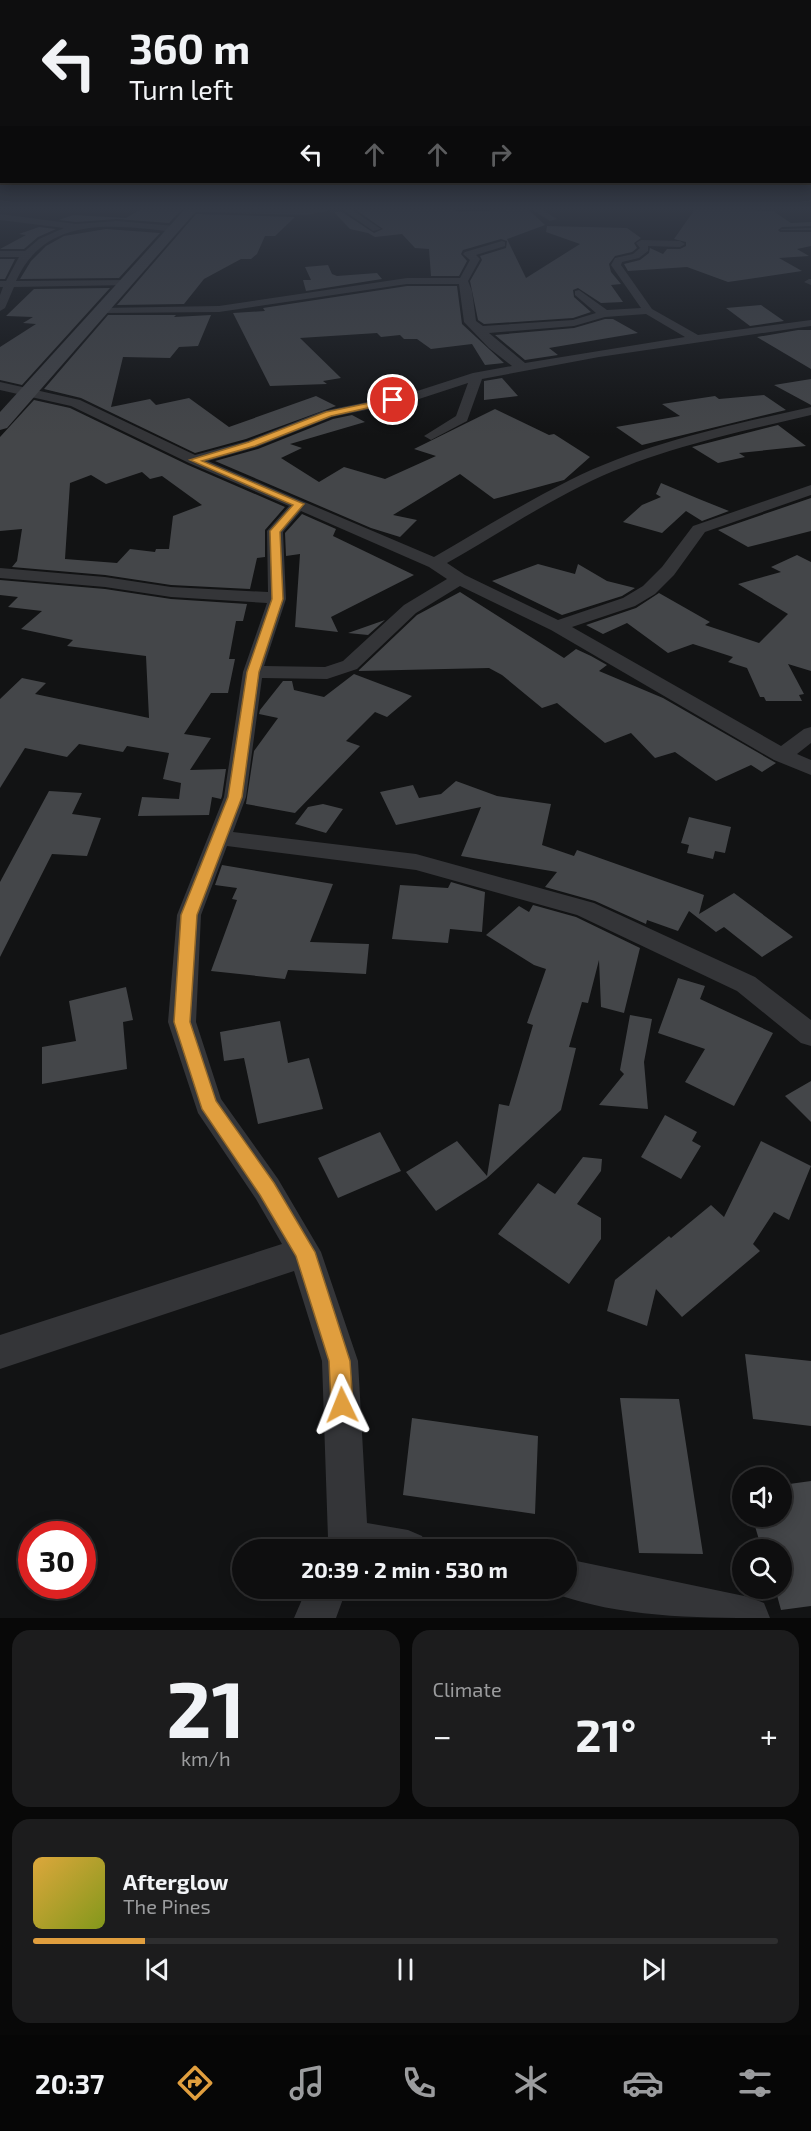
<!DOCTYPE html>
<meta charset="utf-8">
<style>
:root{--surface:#0e0e0f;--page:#1c1c1d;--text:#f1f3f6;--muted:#9b9c9e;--line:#2e2e2f;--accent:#e09e3e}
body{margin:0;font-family:"Exo 2",sans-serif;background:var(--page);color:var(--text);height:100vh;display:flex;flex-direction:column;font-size:22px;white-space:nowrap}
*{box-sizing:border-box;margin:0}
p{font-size:20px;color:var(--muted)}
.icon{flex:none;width:33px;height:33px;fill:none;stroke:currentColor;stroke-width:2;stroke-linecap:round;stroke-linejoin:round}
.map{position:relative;height:1618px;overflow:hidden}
.details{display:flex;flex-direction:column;gap:12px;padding:12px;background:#080808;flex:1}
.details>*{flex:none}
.top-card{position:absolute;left:0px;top:0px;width:812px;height:183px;box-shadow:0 3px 15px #0003,0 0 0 2px var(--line);background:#0e0e0f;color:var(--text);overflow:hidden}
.controls{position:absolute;left:732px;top:1467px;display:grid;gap:12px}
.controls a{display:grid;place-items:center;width:60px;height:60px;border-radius:50%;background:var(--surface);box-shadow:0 3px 15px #0003,0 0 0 2px var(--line);font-size:30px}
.speed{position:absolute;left:18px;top:1521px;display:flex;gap:12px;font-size:30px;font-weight:700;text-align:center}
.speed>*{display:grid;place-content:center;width:78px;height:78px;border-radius:50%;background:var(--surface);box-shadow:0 3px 15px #0003,0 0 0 2px var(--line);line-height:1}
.speed .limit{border:9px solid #d22;background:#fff;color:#111}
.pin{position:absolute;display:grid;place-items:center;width:51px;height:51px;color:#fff;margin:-26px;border:3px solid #fff;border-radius:50%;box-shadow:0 2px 6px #0007}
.me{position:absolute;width:66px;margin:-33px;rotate:358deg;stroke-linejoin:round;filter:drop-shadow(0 0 4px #0008)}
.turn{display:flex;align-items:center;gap:21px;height:126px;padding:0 30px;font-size:27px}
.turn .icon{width:78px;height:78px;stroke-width:2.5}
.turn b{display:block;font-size:42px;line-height:51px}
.lanes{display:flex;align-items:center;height:57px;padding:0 30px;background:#0003;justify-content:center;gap:30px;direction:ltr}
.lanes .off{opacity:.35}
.big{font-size:45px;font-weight:700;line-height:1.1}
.details .card{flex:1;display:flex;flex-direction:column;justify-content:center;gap:9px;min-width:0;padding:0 21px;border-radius:18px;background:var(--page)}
.details .dial{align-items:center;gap:0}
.dial b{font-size:78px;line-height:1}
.song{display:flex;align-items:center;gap:18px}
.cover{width:72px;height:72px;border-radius:9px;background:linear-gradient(135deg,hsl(40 70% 55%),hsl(70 70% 35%))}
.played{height:6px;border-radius:3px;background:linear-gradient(90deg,var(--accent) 15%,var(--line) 15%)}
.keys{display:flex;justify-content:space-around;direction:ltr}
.heat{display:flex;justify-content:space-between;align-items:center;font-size:33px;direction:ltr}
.details .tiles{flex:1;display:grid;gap:12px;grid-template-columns:1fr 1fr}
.card:last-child{grid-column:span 2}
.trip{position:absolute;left:232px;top:1539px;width:345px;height:60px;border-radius:30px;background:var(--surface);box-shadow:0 3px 15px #0003,0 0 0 2px var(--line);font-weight:700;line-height:60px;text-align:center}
.tabs{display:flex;height:96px;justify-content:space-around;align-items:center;background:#060606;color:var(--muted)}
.tabs .icon{width:42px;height:42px}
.tabs .current{color:var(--accent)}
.tabs b{font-size:27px;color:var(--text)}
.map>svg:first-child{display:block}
.building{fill:#444649;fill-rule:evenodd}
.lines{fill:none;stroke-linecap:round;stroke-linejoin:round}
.lane{fill:#343538;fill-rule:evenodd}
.street{fill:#343538;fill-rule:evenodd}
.secondary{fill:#424448;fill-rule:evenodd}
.route{fill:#e09e3e;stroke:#926728;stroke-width:1.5}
</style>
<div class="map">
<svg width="811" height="1618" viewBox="0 0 811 1618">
<rect width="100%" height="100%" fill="#121314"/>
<path class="building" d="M141 209H182L169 223 117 219 76 222 59 220 73 215 126 218Z
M421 209H451L459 212 528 209 545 225 507 239 526 278 580 244 546 232 547 226 627 228 641 238 634 243 637 248 632 252 615 256 609 264 611 272 621 284 611 285 623 302 601 303 578 288 573 290 574 297 591 312 573 318 484 324 478 320 470 281 482 260 480 256 506 248 507 241 501 239 463 250 461 254 467 261 459 276H431L429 249 415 248 402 234 375 237 368 233 350 229 334 212H342L374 233 383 229 356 210Z
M695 209 773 211 791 223 811 222V226L782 227 778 230 780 232H811V246L797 249 809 256 779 258 802 271 728 282 687 267 628 271 624 264 640 260 649 253 650 248 663 254 667 249H680L686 246V242L674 239Z
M196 214 295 217 275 236H265L257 254 251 259H241L204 279 184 304 117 305Z
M39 227 56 229 38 237 24 249H0L26 235 19 234Z
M106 229 160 233 119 278 20 279 31 261 46 246 64 236Z
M0 259H15L5 279H0Z
M328 265 332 274 337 276 377 273 382 279 306 291 303 280H311L305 267Z
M407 286H457L462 324 504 363 485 365 472 344 431 349 417 339H404L400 335 381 337 377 333 300 338 341 378 323 381 327 384 270 386 233 313 265 311 263 308Z
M110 288 22 385 0 380V347L36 324 23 323 33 317 6 316 34 289Z
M761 305 784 321 750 326 726 308Z
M108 315H176L174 317 211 315 198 346 179 347 170 358 123 357 111 407 150 399 156 405 189 398 229 427 316 396 336 406 246 439 195 453 81 398 44 389Z
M605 319H613L638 333 549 348 558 355 525 360 495 335 574 328Z
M798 330H811V369L757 337Z
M502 378 518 396 484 400V381Z
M811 379V405L774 385Z
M764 395 786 410 642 445 616 427 680 416 662 404 715 396 719 399Z
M34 400 70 408 188 465 285 507 265 530V557L257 558 250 589 171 585 105 575 12 567 17 561 22 529 0 531V437ZM142 472 150 479 162 476 202 505 173 516 169 549H156L155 552 130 549 117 563 65 559 70 483 91 475 106 484Z
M495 409 549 435 554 434 590 457 564 480 494 499 460 474 393 515 417 520 400 537 371 528 215 461 258 449 333 419 352 415 365 422 290 444 302 448 281 458 319 482 344 467 385 479 436 456 414 449Z
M778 425 806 446 739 453 745 457 718 463 692 447Z
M661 483 699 499 729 511 702 521 686 511 662 533 623 522 642 505 661 497 656 494Z
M811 498V531L748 547 718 530Z
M302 514 336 529 333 536 414 575 331 617 338 632 295 627 300 554 286 556 285 533Z
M797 555 811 562V671L788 664 804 694 799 695 802 701H766L764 697H760L747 668 728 662 733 657 693 644 668 653 627 623 603 634 586 625 636 608 659 593 710 622 705 625 759 643 788 614 738 584 781 572 771 567Z
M538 564 575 574 578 564 607 581 635 588 622 596 562 615 492 581Z
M0 580 105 589 171 599 247 604 243 621H236L229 659H235L228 693H211L184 734 211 738 190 770 226 769 222 796 221 799 212 797 209 815 138 816 142 797 179 799 181 783 163 779 169 753 127 746 123 752 79 744 67 757 25 748 0 788V699L22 678 46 683 35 694 149 718 146 656 67 646 73 640 21 629 42 611 8 607 18 597 0 595Z
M460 592 564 658 576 649 591 656 607 665 599 671 663 698 776 763 762 772 751 765 716 781 675 752 655 758 631 733 605 743 557 703 542 708 502 675 489 668 358 671 417 615Z
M385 620 368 635 348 633Z
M354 674 412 696 387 717 375 712 346 741 360 746 295 813 246 804 254 751 278 718 259 714 260 710 283 681H292L294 690 324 697Z
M456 781 497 796 551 804 542 845 574 856 577 850 704 895 699 914 734 893 793 937 762 957 724 927 716 932 689 911 678 931 647 920 646 924 595 901 545 887 557 872 461 856 481 807 396 825 380 792 413 785 419 798 441 794Z
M49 791 82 793 72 814 101 818 87 856 52 854 0 957V882Z
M323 804 343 809 326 833 295 824 308 807Z
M689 817 731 827 725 853 715 851 713 859 687 853 689 845 681 843Z
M222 865 333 884 310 942 369 944 366 974 288 970 285 979 211 971 237 900 232 899 237 888 215 885Z
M451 882 485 892 482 932 450 929 448 943 392 939 400 885 448 888Z
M533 905 576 917 640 948 624 1013 601 1007 599 960 588 1003 582 1002 569 1047 576 1048 561 1110 486 1179 436 1211 406 1172 457 1141 487 1176 499 1104 509 1106 533 1025 527 1023 546 969 534 965 486 935 519 906 529 912Z
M678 978 705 986 700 999 773 1033 734 1106 685 1082 705 1049 658 1033Z
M126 987 133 1020 123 1022 127 1069 42 1084V1047L76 1041 69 1001Z
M630 1015 652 1019 644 1062 648 1109 599 1105 624 1074 620 1070Z
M280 1021 288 1063 309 1058 323 1109 258 1124 244 1058 224 1061 220 1032Z
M811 1081V1122L785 1096Z
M665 1115 697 1132 692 1141 701 1146 681 1179 641 1157Z
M380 1132 401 1171 338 1198 318 1158Z
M761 1141 811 1166 789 1220 774 1212 753 1244 760 1251 682 1317 656 1289 647 1326 607 1311 615 1280 669 1236 671 1238 711 1205 724 1217Z
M583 1157 602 1159 601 1171 577 1204 601 1218V1239L569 1284 498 1234 538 1183 555 1194Z
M745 1354 811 1361V1426L753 1419Z
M620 1398 679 1399 703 1554 639 1553Z
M412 1418 538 1436 535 1514 403 1495Z
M811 1481V1606L781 1610 775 1588H782V1550H762L752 1516H782V1485Z"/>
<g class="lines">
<path class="lane" d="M811 228V230H780L782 229Z"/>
<path class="street" d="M192 209H336L306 215 196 212Z
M342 209H351L381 229 373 231Z
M531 209H541L557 219 550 221Z
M0 214 76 224 117 221 175 226 180 229 175 232C115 225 46 214 16 281L127 280 131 281V285L14 287 5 308 0 311V295L3 287H0V281H6L19 257H0V251H25L39 239 64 228 0 220Z
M641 240 680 241 685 244 680 247 648 246V251L639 258 622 262 621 265 652 309 698 335 811 320V326L599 357 482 379 467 421 431 440 424 436 456 416 468 383 419 399 332 417 257 447 208 461 434 557C479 531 524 503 570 480 644 443 731 425 811 407V415C734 433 652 450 581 486 535 509 491 538 447 563L465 575 558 620 623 598 643 586 662 567 693 526 811 485V495L705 532 674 575 655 594 635 606 572 627 781 746 804 729 811 727V743L797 754 811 760V775L774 760 551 630 460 586 416 613 357 669 327 679 262 678 246 797 233 832 416 854 594 903 755 977 811 1020V1046L801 1043 737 991 577 915 416 870 227 846 201 915 196 1022 221 1099 278 1179 321 1252 358 1361 367 1523 408 1530 422 1536 428 1550H323L328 1538 322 1361 294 1271 0 1369V1335L282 1244 256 1199 198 1113 168 1022 177 915 224 797 243 672 267 603 171 597 105 587 0 578V568L105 577 171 587 268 592 267 531 289 506 189 463 71 406 0 390V382L80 400 195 455 247 441 323 411 411 393 473 373 512 366 489 348 464 322 459 284H407L219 312 105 313 99 310 101 308 219 306 407 278H460L470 260 463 254 465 252 502 241 505 242V246L476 255 480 259 468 281 472 291 476 321 483 326 573 320 596 313 575 295V291L579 290 607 310 641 308 611 265 615 258 633 254 640 248 636 243ZM646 314 685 337 525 363 489 333 574 326 605 317ZM301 511 429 567 447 579 404 605 343 661 325 667 264 666 286 599 283 532Z
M809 279H811V285L804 282Z
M567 1559 749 1597 764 1603 770 1618C697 1618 622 1618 553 1593L551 1588H567Z
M307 1588H347L336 1618H294Z"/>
<path class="secondary" d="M185 209H198L7 428 0 430V412Z"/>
</g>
<linearGradient id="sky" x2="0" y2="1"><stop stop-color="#0a0a0b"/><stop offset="0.48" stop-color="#333945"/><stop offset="1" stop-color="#333945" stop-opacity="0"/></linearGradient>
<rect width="811" height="435" fill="url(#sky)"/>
<path class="route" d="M393 398 395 402 331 416 255 446 202 461 304 504 280 532 283 599 259 672 242 797 197 915 190 1022 216 1101 274 1183 315 1252 350 1361 353 1405 349 1413 342 1416 334 1413 331 1405 329 1361 296 1256 260 1195 202 1109 174 1022 181 915 228 797 247 672 272 599 270 531 293 505 190 460 249 442 326 412Z"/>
</svg>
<div class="controls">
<a><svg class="icon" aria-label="sound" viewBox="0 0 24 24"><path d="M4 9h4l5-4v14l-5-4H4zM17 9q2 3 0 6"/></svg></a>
<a><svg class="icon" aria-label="search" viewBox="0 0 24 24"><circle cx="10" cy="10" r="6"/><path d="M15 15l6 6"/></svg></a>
</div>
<div class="speed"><div class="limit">30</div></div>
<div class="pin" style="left:393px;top:400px;background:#d93025"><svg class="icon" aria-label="arrive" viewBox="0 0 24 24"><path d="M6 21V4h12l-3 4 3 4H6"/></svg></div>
<svg class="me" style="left:342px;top:1405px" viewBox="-20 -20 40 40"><path d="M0-17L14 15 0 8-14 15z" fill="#e09e3e" stroke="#fff" stroke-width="4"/></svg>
<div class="trip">20:39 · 2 min · 530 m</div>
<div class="top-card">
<div class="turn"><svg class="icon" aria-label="left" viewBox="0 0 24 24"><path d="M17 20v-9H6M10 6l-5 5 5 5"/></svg><div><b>360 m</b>Turn left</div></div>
<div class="lanes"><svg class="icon" aria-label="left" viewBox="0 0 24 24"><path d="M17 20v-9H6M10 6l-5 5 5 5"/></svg><svg class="icon off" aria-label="ahead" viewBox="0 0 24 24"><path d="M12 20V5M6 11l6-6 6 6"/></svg><svg class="icon off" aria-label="ahead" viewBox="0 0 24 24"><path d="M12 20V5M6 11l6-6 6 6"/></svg><svg class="icon off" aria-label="right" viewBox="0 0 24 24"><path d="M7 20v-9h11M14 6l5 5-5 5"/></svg></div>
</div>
</div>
<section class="details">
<div class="tiles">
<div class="card dial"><b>21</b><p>km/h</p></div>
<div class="card"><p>Climate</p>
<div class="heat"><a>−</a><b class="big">21°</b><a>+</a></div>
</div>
<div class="card">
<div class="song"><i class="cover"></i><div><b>Afterglow</b><p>The Pines</p></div></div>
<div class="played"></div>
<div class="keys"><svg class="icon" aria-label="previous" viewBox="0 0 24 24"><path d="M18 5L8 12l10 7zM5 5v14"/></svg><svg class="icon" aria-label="pause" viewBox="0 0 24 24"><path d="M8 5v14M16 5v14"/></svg><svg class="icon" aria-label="next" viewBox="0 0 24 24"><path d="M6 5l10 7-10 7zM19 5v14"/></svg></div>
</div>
</div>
</section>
<nav class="tabs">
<b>20:37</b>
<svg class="icon current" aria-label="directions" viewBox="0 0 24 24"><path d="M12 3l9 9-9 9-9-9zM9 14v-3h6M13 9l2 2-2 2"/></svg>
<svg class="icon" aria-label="music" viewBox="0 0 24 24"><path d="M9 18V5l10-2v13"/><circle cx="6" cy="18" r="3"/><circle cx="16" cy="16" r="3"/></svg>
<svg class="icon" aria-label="phone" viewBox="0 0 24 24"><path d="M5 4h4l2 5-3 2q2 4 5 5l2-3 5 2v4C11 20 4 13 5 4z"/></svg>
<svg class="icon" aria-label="climate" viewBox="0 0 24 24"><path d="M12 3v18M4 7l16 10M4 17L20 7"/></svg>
<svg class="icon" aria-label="car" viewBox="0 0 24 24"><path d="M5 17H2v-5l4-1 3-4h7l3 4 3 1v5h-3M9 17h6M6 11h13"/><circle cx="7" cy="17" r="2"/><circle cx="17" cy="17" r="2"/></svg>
<svg class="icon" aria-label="filters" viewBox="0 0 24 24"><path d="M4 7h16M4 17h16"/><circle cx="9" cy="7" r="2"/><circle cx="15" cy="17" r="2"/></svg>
</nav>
